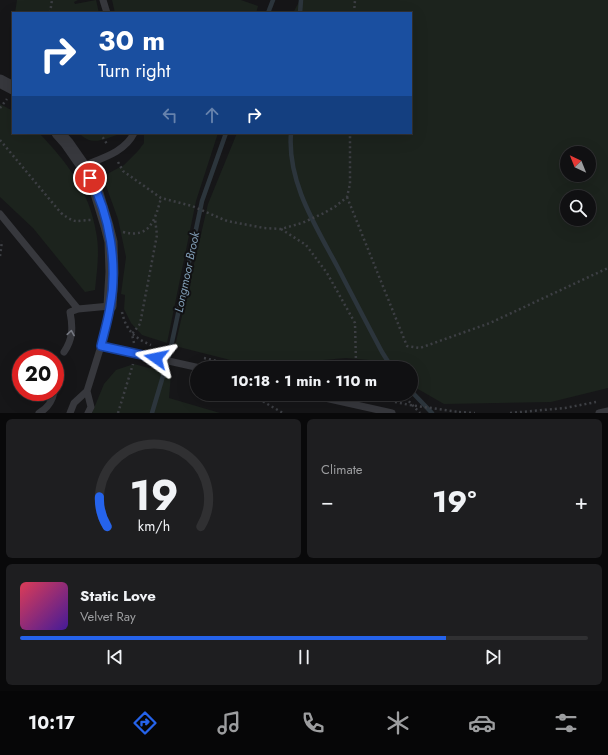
<!DOCTYPE html>
<meta charset="utf-8">
<style>
:root{--surface:#101012;--page:#1e1e20;--text:#f1f3f6;--muted:#9c9d9f;--line:#303032;--accent:#2563eb}
body{margin:0;font-family:Jost,sans-serif;background:var(--page);color:var(--text);height:100vh;display:flex;flex-direction:column;font-size:15px;white-space:nowrap}
*{box-sizing:border-box;margin:0}
p{font-size:13px;color:var(--muted)}
.icon{flex:none;width:22px;height:22px;fill:none;stroke:currentColor;stroke-width:2;stroke-linecap:round;stroke-linejoin:round}
.map{position:relative;height:413px;overflow:hidden}
.side{display:flex;flex-direction:column;gap:6px;padding:6px;background:#09090a;flex:1}
.side>*{flex:none}
.hud{position:absolute;left:12px;top:12px;width:400px;height:122px;border-radius:0px;box-shadow:0 4px 16px #0002,0 0 0 1px var(--line);background:#1a4fa0;color:#fff;overflow:hidden}
.needle{width:26px;rotate:317deg}
.buttons{position:absolute;left:560px;top:146px;display:grid;gap:8px}
.buttons a{display:grid;place-items:center;width:36px;height:36px;border-radius:50%;background:var(--surface);box-shadow:0 4px 16px #0002,0 0 0 1px var(--line);font-size:20px}
.speed{position:absolute;left:12px;top:349px;display:flex;gap:8px;font-size:20px;font-weight:700;text-align:center}
.speed>*{display:grid;place-content:center;width:52px;height:52px;border-radius:50%;background:var(--surface);box-shadow:0 4px 16px #0002,0 0 0 1px var(--line);line-height:1}
.speed .limit{border:6px solid #d22;background:#fff;color:#111}
.pin{position:absolute;display:grid;place-items:center;width:34px;height:34px;color:#fff;margin:-17px;border:2px solid #fff;border-radius:50%;box-shadow:0 1px 4px #0007}
.me{position:absolute;width:44px;margin:-22px;rotate:282deg;stroke-linejoin:round;filter:drop-shadow(0 0 3px #0008)}
.turn{display:flex;align-items:center;gap:14px;height:84px;padding:0 20px;font-size:18px}
.turn .icon{width:52px;height:52px;stroke-width:2.5}
.turn b{display:block;font-size:28px;line-height:34px}
.lanes{display:flex;align-items:center;height:38px;padding:0 20px;background:#0003;justify-content:center;gap:20px;direction:ltr}
.lanes .off{opacity:.35}
.big{font-size:30px;font-weight:700;line-height:1.1}
.side .widget{flex:1;display:flex;flex-direction:column;justify-content:center;gap:6px;min-width:0;padding:0 14px;border-radius:6px;background:var(--page)}
.side .dial{align-items:center;gap:0}
.dial svg{height:104px;overflow:visible;fill:none;stroke:var(--line);stroke-width:7;stroke-linecap:round;text-anchor:middle}
.dial text{fill:var(--text);stroke:none}
.song{display:flex;align-items:center;gap:12px}
.cover{width:48px;height:48px;border-radius:6px;background:linear-gradient(135deg,hsl(350 70% 55%),hsl(260 70% 35%))}
.played{height:4px;border-radius:2px;background:linear-gradient(90deg,var(--accent) 75%,var(--line) 75%)}
.keys{display:flex;justify-content:space-around;direction:ltr}
.heat{display:flex;justify-content:space-between;align-items:center;font-size:22px;direction:ltr}
.side .tiles{flex:1;display:grid;gap:6px;grid-template-columns:1fr 1fr}
.widget:last-child{grid-column:span 2}
.trip{position:absolute;left:190px;top:361px;width:228px;height:40px;border-radius:20px;background:var(--surface);box-shadow:0 4px 16px #0002,0 0 0 1px var(--line);font-weight:700;line-height:40px;text-align:center}
.menu{display:flex;height:64px;justify-content:space-around;align-items:center;background:#060607;color:var(--muted)}
.menu .icon{width:28px;height:28px}
.menu .selected{color:var(--accent)}
.menu b{font-size:18px;color:var(--text)}
.map>svg:first-child{display:block}
.green{fill:#1c231d;fill-rule:evenodd}
.lines{fill:none;stroke-linecap:round;stroke-linejoin:round}
.stream{stroke:#2c353c;stroke-width:4.5}
.path{stroke:#3d3f44;stroke-width:2.5;stroke-dasharray:2 3;stroke-linecap:butt}
.lane{stroke:#37383d;stroke-width:7}
.street{stroke:#37383d;stroke-width:13}
.path-bridge{stroke:#3d3f44;stroke-width:2.5;stroke-dasharray:2 3;stroke-linecap:butt}
.oneway{stroke:#757881}
.route-casing{stroke:#184099;stroke-width:10}
.route{stroke:#2563eb;stroke-width:7}
.labels{text-anchor:middle;dominant-baseline:central;stroke-width:4;stroke-linejoin:round;paint-order:stroke}
.water-label{font-size:12px;font-style:italic;fill:#7f9bb3;stroke:#111113}
</style>
<div class="map">
<svg width="608" height="413" viewBox="0 0 608 413">
<rect width="100%" height="100%" fill="#161618"/>
<path class="green" d="M17 0H78L74 2 75 4 96 0 99 13H15Z
M112 0H241L258 6 256 13H115Z
M300 0H608V388L551 402 444 404 411 385V368H383L369 360 346 358 254 366 175 346 208 204 237 133H411V13H293ZM567 153H589V175H567ZM567 197H589V219H567Z
M0 104 13 111V133H39C66 161 90 192 96 232 100 251 97 270 95 290L85 292 33 228 0 197Z
M79 133H120L117 135C102 140 91 146 79 133Z
M144 133H218L196 201 167 343 142 335 131 323 124 309 125 295 121 294 126 257 118 219 105 183 109 173 124 165 138 151 144 143Z
M134 364 171 374 169 398 220 413H92L104 384 116 370Z"/>
<g class="lines">
<path class="stream" d="M268 13 273 0
M300 13 301 0
M291 133C287 181 315 225 337 266 352 295 367 324 382 352L392 368
M411 391 432 413
M152 413 169 356 202 201 226 133"/>
<path class="path" d="M50 13 52 0
M354 13 355 0
M0 108 7 99
M100 133 107 144
M0 140 61 213C77 225 75 220 92 220
M118 162 123 171 161 198 192 206 227 221 264 228 281 229 302 223 324 213 336 206 347 197 350 184V133
M347 197 407 346 420 348 490 323 608 268
M281 229 306 245 327 273 355 323 356 363
M123 232C150 239 155 220 161 198
M0 256 2 241
M122 312C126 330 134 338 151 345
M134 343 132 334 140 324 157 235 155 219
M204 358 247 368
M306 368 336 363H356L370 368
M250 394 283 413
M402 394 420 413
M395 402 410 405
M459 412 475 413
M118 413 133 364
M510 413 565 408 596 402"/>
<path class="lane" d="M103 0 107 13
M83 166C102 158 125 152 134 133
M0 214 78 309
M101 346 200 368
M64 352C73 339 73 327 70 312L78 309 110 306 101 346 87 391 91 407 88 413
M307 394 392 413
M39 413C48 408 52 402 54 392
M70 413 74 403 87 391
M599 413 608 411"/>
<path class="street" d="M0 81 13 88
M58 133 67 143 83 166 96 190 107 226 111 242 112 272 110 306"/>
<path class="path-bridge" d="M410 405 459 412"/>
</g>
<defs><path id="oneway-chevron" d="M-2-3.5L2.5 0L-2 3.5" fill="none" stroke-width="1.6" stroke-linecap="round" stroke-linejoin="round"/></defs>
<use class="oneway" href="#oneway-chevron" transform="translate(71 333) rotate(-81)"/>
<g class="lines">
<g class="route-casing">
<path id="route" d="M90 178C110 215 118 266 110 307 108 320 104 333 101 346L156 358"/>
</g>
<use href="#route" class="route"/>
</g>
<g class="labels">
<g class="water-label">
<text transform="translate(187 272) rotate(-78)">Longmoor Brook</text>
</g>
</g>
</svg>
<div class="buttons">
<a><svg class="needle" viewBox="-14 -14 28 28"><path d="M0-13l5 13h-10z" fill="#e53935"/><path d="M0 13l5-13h-10z" fill="#9c9d9f"/></svg></a>
<a><svg class="icon" aria-label="search" viewBox="0 0 24 24"><circle cx="10" cy="10" r="6"/><path d="M15 15l6 6"/></svg></a>
</div>
<div class="speed"><div class="limit">20</div></div>
<div class="pin" style="left:90px;top:178px;background:#d93025"><svg class="icon" aria-label="arrive" viewBox="0 0 24 24"><path d="M6 21V4h12l-3 4 3 4H6"/></svg></div>
<svg class="me" style="left:156px;top:358px" viewBox="-20 -20 40 40"><path d="M0-17L14 15 0 8-14 15z" fill="#2563eb" stroke="#fff" stroke-width="4"/></svg>
<div class="trip">10:18 · 1 min · 110 m</div>
<div class="hud">
<div class="turn"><svg class="icon" aria-label="right" viewBox="0 0 24 24"><path d="M7 20v-9h11M14 6l5 5-5 5"/></svg><div><b>30 m</b>Turn right</div></div>
<div class="lanes"><svg class="icon off" aria-label="left" viewBox="0 0 24 24"><path d="M17 20v-9H6M10 6l-5 5 5 5"/></svg><svg class="icon off" aria-label="ahead" viewBox="0 0 24 24"><path d="M12 20V5M6 11l6-6 6 6"/></svg><svg class="icon" aria-label="right" viewBox="0 0 24 24"><path d="M7 20v-9h11M14 6l5 5-5 5"/></svg></div>
</div>
</div>
<section class="side">
<div class="tiles">
<div class="widget dial"><svg viewBox="0 0 100 80">
<path d="M14 69A42 42 0 1 1 86 69"/>
<path d="M14 69A42 42 0 0 1 8 46" stroke="#2563eb"/>
<text x="50" y="56" font-size="32" font-weight="700">19</text>
<text x="50" y="72" font-size="11">km/h</text>
</svg></div>
<div class="widget"><p>Climate</p>
<div class="heat"><a>−</a><b class="big">19°</b><a>+</a></div>
</div>
<div class="widget">
<div class="song"><i class="cover"></i><div><b>Static Love</b><p>Velvet Ray</p></div></div>
<div class="played"></div>
<div class="keys"><svg class="icon" aria-label="previous" viewBox="0 0 24 24"><path d="M18 5L8 12l10 7zM5 5v14"/></svg><svg class="icon" aria-label="pause" viewBox="0 0 24 24"><path d="M8 5v14M16 5v14"/></svg><svg class="icon" aria-label="next" viewBox="0 0 24 24"><path d="M6 5l10 7-10 7zM19 5v14"/></svg></div>
</div>
</div>
</section>
<nav class="menu">
<b>10:17</b>
<svg class="icon selected" aria-label="directions" viewBox="0 0 24 24"><path d="M12 3l9 9-9 9-9-9zM9 14v-3h6M13 9l2 2-2 2"/></svg>
<svg class="icon" aria-label="music" viewBox="0 0 24 24"><path d="M9 18V5l10-2v13"/><circle cx="6" cy="18" r="3"/><circle cx="16" cy="16" r="3"/></svg>
<svg class="icon" aria-label="phone" viewBox="0 0 24 24"><path d="M5 4h4l2 5-3 2q2 4 5 5l2-3 5 2v4C11 20 4 13 5 4z"/></svg>
<svg class="icon" aria-label="climate" viewBox="0 0 24 24"><path d="M12 3v18M4 7l16 10M4 17L20 7"/></svg>
<svg class="icon" aria-label="car" viewBox="0 0 24 24"><path d="M5 17H2v-5l4-1 3-4h7l3 4 3 1v5h-3M9 17h6M6 11h13"/><circle cx="7" cy="17" r="2"/><circle cx="17" cy="17" r="2"/></svg>
<svg class="icon" aria-label="filters" viewBox="0 0 24 24"><path d="M4 7h16M4 17h16"/><circle cx="9" cy="7" r="2"/><circle cx="15" cy="17" r="2"/></svg>
</nav>
